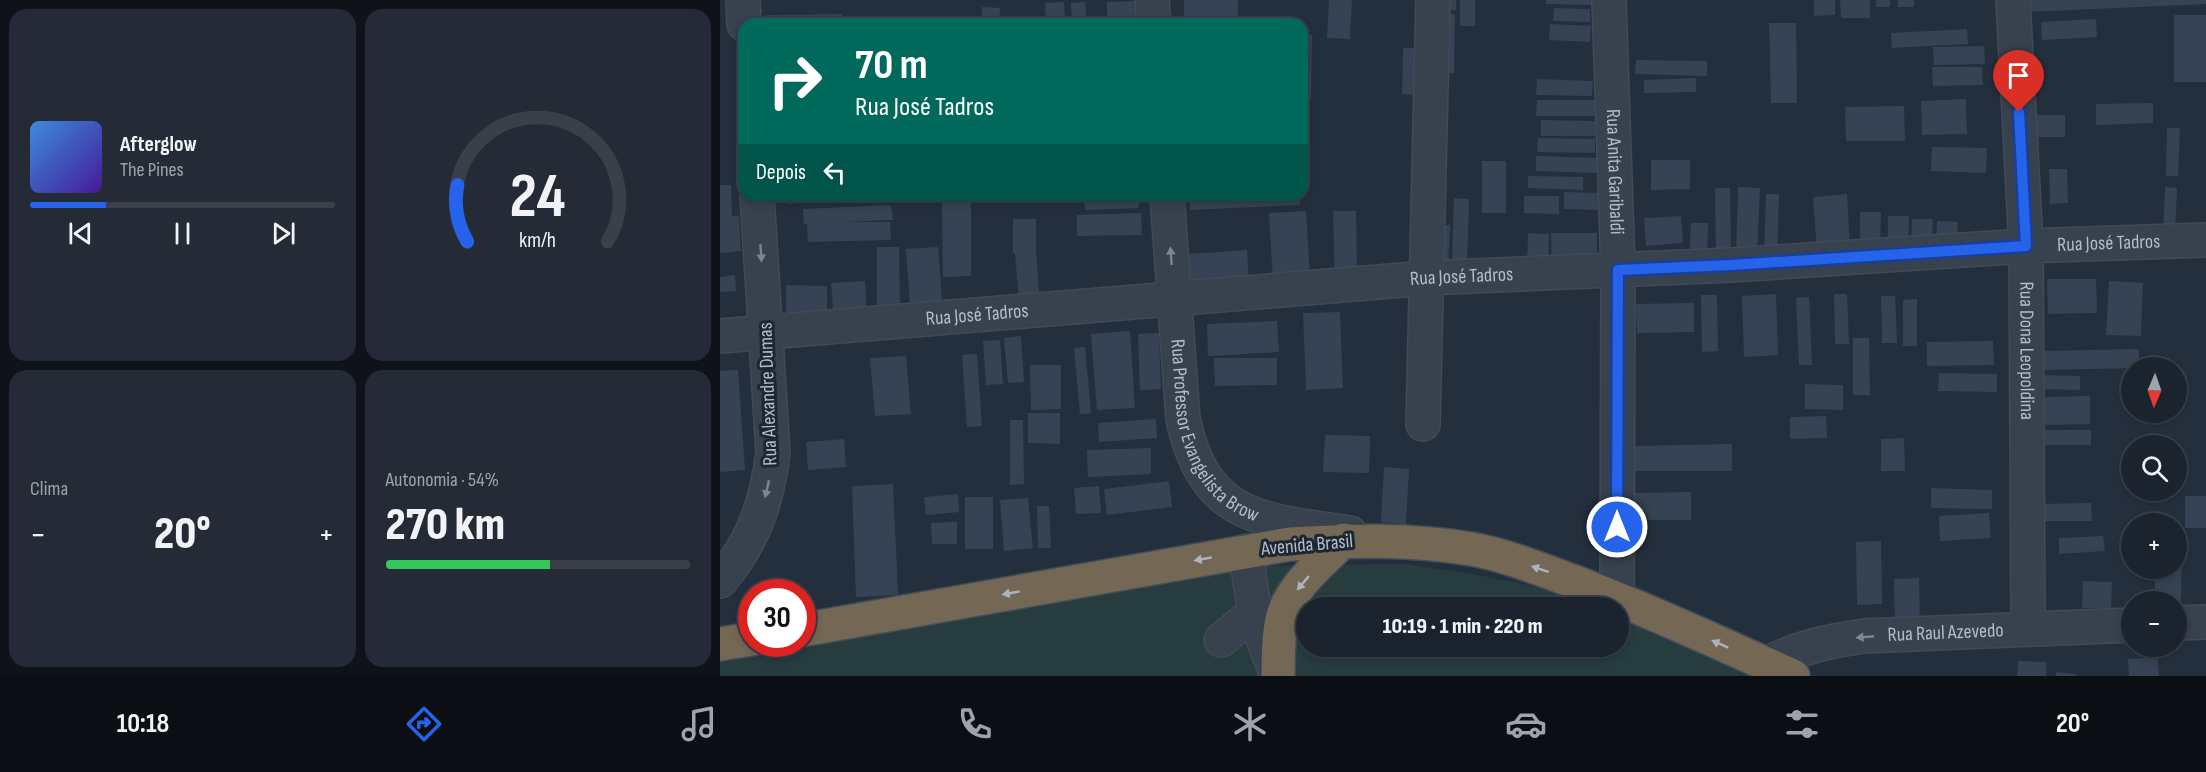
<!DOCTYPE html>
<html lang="pt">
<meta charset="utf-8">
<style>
:root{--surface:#1b232e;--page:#242b36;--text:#f1f3f6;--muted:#a0a4aa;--line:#39404a;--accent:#2563eb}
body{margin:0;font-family:"Sofia Sans Condensed",sans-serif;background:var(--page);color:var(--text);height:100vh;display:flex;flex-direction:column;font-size:22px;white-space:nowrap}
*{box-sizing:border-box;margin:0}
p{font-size:20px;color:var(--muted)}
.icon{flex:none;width:33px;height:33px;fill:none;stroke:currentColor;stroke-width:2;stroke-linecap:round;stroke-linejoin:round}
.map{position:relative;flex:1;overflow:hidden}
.panel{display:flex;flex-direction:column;gap:9px;padding:9px;background:#0f1319;width:720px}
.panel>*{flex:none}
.guide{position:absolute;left:18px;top:18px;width:570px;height:183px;border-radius:18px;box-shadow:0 3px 9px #0003,0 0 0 2px var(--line);background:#00695c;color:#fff;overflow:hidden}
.needle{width:39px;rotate:182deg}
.fabs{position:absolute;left:1401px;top:357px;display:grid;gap:12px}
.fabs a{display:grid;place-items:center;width:66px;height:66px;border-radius:50%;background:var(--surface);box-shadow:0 3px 9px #0003,0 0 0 2px var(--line);font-size:30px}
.speed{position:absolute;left:18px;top:579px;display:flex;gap:12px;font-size:30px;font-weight:700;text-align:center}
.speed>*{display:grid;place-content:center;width:78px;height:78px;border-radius:50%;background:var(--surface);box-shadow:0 3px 9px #0003,0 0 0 2px var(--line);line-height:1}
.speed .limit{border:9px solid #d22;background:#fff;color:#111}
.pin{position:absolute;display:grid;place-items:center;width:51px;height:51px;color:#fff;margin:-62px -26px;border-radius:50% 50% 50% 0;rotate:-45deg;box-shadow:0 0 6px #0007}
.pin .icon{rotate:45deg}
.me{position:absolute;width:66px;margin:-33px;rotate:0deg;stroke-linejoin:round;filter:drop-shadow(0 0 4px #0008)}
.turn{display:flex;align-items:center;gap:21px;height:126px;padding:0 18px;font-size:27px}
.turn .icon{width:78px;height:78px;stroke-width:2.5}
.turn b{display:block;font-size:42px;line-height:51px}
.then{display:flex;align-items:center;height:57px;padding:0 18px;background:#0003;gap:12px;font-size:22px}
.big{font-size:45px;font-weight:800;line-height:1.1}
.panel .card{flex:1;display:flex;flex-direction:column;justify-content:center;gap:9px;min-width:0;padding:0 21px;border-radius:18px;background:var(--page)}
.panel .dial{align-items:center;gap:0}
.dial svg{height:156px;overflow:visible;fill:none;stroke:var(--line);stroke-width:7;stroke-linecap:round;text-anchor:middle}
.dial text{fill:var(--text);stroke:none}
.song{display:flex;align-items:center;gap:18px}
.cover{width:72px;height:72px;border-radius:9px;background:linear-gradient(135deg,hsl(210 70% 55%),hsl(260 70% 35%))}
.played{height:6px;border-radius:3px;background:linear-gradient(90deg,var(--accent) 25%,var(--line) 25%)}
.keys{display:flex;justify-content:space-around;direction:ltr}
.heat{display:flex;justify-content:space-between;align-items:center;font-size:33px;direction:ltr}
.charge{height:9px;border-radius:4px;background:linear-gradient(90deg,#34c759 54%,var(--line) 0)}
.panel .tiles{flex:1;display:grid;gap:9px;grid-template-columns:repeat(2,1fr)}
.trip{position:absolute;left:576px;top:597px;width:333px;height:60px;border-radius:30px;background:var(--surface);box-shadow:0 3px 9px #0003,0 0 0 2px var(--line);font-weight:800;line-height:60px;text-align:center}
.dock{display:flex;height:96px;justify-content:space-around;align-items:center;background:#0b0e12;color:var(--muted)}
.dock .icon{width:42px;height:42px}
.dock .on{color:var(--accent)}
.dock b{font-size:27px;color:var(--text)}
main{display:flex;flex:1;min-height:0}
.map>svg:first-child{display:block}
.green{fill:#263c3f}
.building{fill:#364354}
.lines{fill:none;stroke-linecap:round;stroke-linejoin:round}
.minor-casing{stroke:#414a57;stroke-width:36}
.highway-casing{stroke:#434c59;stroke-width:36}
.minor{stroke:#38414e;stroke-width:33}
.highway{stroke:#746855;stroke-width:33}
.oneway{fill:#7c8592}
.oneway2{fill:#aeb4bd}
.route-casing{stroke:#184099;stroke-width:15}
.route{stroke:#2563eb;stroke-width:10}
.labels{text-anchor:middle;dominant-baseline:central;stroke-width:6;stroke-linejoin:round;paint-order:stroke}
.street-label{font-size:20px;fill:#b4bcc9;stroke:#1d2633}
</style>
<main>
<section class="panel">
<div class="tiles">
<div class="card">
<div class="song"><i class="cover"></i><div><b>Afterglow</b><p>The Pines</p></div></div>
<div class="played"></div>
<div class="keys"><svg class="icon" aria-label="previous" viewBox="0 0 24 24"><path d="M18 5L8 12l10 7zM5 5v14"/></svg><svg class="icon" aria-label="pause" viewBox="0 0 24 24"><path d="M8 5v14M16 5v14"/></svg><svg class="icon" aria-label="next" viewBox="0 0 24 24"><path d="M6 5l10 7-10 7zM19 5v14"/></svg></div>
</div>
<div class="card dial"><svg viewBox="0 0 100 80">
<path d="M14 69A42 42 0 1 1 86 69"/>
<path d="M14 69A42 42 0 0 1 9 40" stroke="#2563eb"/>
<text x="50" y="56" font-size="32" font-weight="700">24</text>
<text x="50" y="72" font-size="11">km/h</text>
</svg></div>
<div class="card"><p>Clima</p>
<div class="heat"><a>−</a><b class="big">20°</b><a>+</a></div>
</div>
<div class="card"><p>Autonomia · 54%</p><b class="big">270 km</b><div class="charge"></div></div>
</div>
</section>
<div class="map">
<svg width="1486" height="676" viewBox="0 0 1486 676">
<rect width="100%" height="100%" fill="#242f3e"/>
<path class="green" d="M685 564 753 574 876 599 893 607 586 608V646H898L899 610 1000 661 1034 676H0V660L252 613 333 603 501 574 522 566Z"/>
<path class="building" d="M464 0H518V24H464Z
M609 0H632L630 39 607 38Z
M717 0H736V10H717Z
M740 0H755V26H740Z
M826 0H871V5L826 4Z
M1094 0H1115V15L1094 16Z
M1120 0H1150V18H1121Z
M1156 0H1170V7H1156Z
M1178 0H1194V7H1178Z
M1305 0H1486V4L1306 12Z
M418 1V24H387V2Z
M344 2 345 24H326L325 3Z
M365 2 367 24H352L351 3Z
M262 7 280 8 279 24H262Z
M834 8 870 9V22L833 21Z
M122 14V24H46V15Z
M720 14H735L734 73H719Z
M1454 15H1486V82H1454Z
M1376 19 1377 37 1322 40 1321 22Z
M219 21H244V24H219Z
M1049 23H1076L1077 103H1051Z
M830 24 871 26 870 42 829 40Z
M1247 29 1248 44 1172 48 1171 33Z
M582 35H592L591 98H582Z
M1264 46 1265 64 1214 65 1213 47Z
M683 48H701L700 95 682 94Z
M916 60 987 61V76L915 74Z
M1212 67H1262L1263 85 1213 86Z
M976 78V92L924 93V80Z
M817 79 873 81 872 96 816 95Z
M1246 99 1247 134 1202 135 1201 101Z
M817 100H875V116H816Z
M1433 103V123L1376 125V104Z
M1184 106 1185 141H1126L1125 107Z
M1308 115H1345V137H1308Z
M821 120 875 121V136H821Z
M1447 128H1460L1458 176H1446Z
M818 138 875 139V153L817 152Z
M1212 147 1267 148 1266 173 1211 171Z
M816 156 878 158 877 173 816 171Z
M931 160H970V189L931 190Z
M762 161H786V213H762Z
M1329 169H1347L1348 203 1330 204Z
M808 176 863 177V190L808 188Z
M0 185H11L12 216H19L21 251 0 253Z
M1018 187 1040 188 1037 258 1016 257Z
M1445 187 1457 188 1455 231H1443Z
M995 188H1010L1011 251H996Z
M844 192 880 193V210L844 209Z
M1046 194H1059L1057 255H1044Z
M1127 194 1130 250 1097 252 1093 197Z
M66 195H118L119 200 67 204Z
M222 195H251V276L223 277Z
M364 195H419V208L365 210Z
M469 195H580V205L470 210Z
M804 196H839V214L804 213Z
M734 198 749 199 747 267 732 266Z
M171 205 173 220 123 222H170L171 240 88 242 87 224H84L83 209Z
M586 211 590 278 553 280 549 213Z
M613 211H636L637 279H615Z
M1140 212H1161L1160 250H1140Z
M421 213 422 235 357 236V215Z
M961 216 963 243 926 246 924 218Z
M1168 216H1189L1188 254H1168Z
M293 219H316V252L320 301 299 303 295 253H293Z
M1192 219H1213L1211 251 1191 252Z
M1217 221 1238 222 1236 254 1216 255Z
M971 223H988L987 263 969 262Z
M711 225H730L728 267 710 266Z
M808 233 829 234 828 271 807 270Z
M831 233H877V268H832Z
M157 247H179L180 305H157Z
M218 247 222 301 190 304 186 249Z
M527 250 529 286 471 290 469 254Z
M15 275 16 291 0 292V277Z
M1327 279H1376L1377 313 1328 314Z
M145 281 147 320 114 322 111 283Z
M1389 281 1423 283 1421 336 1386 335Z
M66 285 107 286V321H66Z
M1056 294 1058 355 1024 357 1022 296Z
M1114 294H1127L1129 344H1115Z
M981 295H997L998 351 982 352Z
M1161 296H1175L1177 343H1162Z
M1089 297 1092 365H1079L1076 298Z
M1197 299V346H1183V300Z
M974 303V332L917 333 916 304Z
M620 312 623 388 586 390 583 313Z
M557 321 559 352 488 356 487 324Z
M410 331 415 408 377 410 371 334Z
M439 333 441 389 420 390 418 334Z
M301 336 304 382 288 383 284 338Z
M1133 338H1149L1150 395H1133Z
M280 340 283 384 266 385 263 341Z
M1273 341 1274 365 1207 366V342Z
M365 347 371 413 360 414 354 348Z
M1419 349V368L1318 370V351Z
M257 354 262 426 247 427 242 355Z
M186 356 191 414 155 416 150 358Z
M494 358H557V385L495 386Z
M310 365H341V409L311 410Z
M18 370 25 470 0 472V371Z
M1219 373 1277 374V392L1218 391Z
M1318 375 1360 376V390L1318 389Z
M1085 384 1123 385V410L1085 409Z
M1370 396V424L1318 425V397Z
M308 413H340V444L308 443Z
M1106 416 1107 438 1070 439V417Z
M436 419 437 438 379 442 378 423Z
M290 420H303L304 484 290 485Z
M1319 430H1371V445H1319Z
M605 435 650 436 649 473 603 472Z
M1184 438 1185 471H1161V439Z
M124 439 126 467 88 470 86 442Z
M1012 444V471H914V446Z
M431 448V474L368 477 367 450Z
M664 467 689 469 686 524 661 522Z
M449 481 452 507 387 515 384 489Z
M173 484 178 595 136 597 132 486Z
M379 486 381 513 356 514 354 488Z
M1211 488 1272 490V509L1211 508Z
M971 492V520H911L910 493Z
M238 494 239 512 206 515 204 497Z
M1465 496H1486V528H1465Z
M245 497H273V549H245Z
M308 498 313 548 284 551 280 500Z
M1371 503 1372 521H1321V504Z
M317 506H329L331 548H318Z
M1269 513 1271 538 1220 541 1219 516Z
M237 522V544H212L211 523Z
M1456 535H1462L1461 601 1435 600V568H1456Z
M1383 536 1385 551 1339 554V538Z
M1161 541 1162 604 1137 605 1136 542Z
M1199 578 1200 627 1175 628 1174 579Z
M1363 581 1392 582 1391 608H1362Z
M1438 657 1439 676H1409L1408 659Z
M1298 661 1327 662 1326 676H1297Z
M1336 672 1356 674V676H1336Z"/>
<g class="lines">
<g class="minor-casing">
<g id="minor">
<path d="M23 0 24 24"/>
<path d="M432 0 434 24"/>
<path id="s1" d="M889 0 898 270 897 598"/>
<path id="s2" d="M1293 0 1306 246 1308 628"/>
<path id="s3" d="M447 195 463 419C485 520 542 520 630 533"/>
<path id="s4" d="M0 336 707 278 1011 265 1306 246 1486 240"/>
<path d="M703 424 713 0"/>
<path d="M527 551C530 598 538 633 558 676"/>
<path d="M0 581C33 543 47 502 53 453L37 195"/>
<path d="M1456 623 1486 622"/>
<path d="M501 640 534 613"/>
<path id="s5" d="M1046 664C1081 647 1108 641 1145 636L1412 625"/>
</g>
</g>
<g class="highway-casing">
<path id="highway" d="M82 630 570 544C631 540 691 539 751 549 786 555 822 570 855 582 929 610 1001 644 1073 676
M0 644 32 639
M558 676C558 659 558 641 561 625 566 590 600 564 624 540"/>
</g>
<use href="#minor" class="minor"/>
<use href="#highway" class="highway"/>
</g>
<defs><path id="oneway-solid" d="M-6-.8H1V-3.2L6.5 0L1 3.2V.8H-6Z" transform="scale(1.5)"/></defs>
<g class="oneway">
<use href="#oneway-solid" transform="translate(41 253) rotate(86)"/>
<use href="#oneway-solid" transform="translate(451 256) rotate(-94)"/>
<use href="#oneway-solid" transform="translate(47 489) rotate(103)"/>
<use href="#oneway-solid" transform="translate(1145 637) rotate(175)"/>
</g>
<g class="oneway2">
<use href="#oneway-solid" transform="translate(483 559) rotate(170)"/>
<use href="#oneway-solid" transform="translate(820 569) rotate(-162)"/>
<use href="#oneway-solid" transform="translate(583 583) rotate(130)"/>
<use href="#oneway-solid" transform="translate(291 593) rotate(170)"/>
<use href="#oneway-solid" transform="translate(1000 644) rotate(-156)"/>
</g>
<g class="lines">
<g class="route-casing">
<path id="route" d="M897 527 898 270 1011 265 1306 246 1299 112"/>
</g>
<use href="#route" class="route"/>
</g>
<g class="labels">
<g class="street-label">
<text stroke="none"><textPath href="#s1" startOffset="172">Rua Anita Garibaldi</textPath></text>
<text stroke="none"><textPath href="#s4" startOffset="1392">Rua José Tadros</textPath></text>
<text stroke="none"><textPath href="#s4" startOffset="744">Rua José Tadros</textPath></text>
<text stroke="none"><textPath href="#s4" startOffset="258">Rua José Tadros</textPath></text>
<text stroke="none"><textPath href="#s2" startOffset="351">Rua Dona Leopoldina</textPath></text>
<text transform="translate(48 394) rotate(-92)">Rua Alexandre Dumas</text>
<text stroke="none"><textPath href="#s3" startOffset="249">Rua Professor Evangelista Brow</textPath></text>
<text transform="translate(587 545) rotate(-5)">Avenida Brasil</text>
<text stroke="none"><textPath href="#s5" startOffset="184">Rua Raul Azevedo</textPath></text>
</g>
</g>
</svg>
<div class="fabs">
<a><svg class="needle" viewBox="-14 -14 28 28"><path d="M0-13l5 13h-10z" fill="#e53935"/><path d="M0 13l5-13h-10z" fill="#a0a4aa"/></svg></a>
<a><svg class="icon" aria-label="search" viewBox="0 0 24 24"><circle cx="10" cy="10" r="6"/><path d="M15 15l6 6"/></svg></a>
<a>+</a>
<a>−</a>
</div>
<div class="speed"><div class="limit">30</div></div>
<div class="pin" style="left:1299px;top:112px;background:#d93025"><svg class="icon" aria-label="arrive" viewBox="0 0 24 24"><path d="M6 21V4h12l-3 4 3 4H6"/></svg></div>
<svg class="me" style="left:897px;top:527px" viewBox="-20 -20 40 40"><circle r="17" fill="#2563eb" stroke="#fff" stroke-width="3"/><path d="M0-11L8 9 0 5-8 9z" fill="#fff"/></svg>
<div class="trip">10:19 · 1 min · 220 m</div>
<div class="guide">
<div class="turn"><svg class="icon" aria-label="right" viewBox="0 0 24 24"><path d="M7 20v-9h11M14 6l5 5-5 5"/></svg><div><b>70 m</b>Rua José Tadros</div></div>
<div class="then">Depois<svg class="icon" aria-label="left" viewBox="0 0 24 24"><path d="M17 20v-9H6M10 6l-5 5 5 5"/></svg></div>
</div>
</div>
</main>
<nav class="dock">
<b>10:18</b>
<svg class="icon on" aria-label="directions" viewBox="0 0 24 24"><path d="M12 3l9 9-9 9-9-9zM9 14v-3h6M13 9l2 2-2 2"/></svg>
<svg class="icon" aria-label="music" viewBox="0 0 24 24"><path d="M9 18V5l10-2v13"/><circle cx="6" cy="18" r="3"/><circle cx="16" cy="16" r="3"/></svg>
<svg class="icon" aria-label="phone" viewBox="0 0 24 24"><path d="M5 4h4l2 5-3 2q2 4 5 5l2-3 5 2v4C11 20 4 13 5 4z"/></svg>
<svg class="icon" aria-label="climate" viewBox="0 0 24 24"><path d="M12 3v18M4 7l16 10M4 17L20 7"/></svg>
<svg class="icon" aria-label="car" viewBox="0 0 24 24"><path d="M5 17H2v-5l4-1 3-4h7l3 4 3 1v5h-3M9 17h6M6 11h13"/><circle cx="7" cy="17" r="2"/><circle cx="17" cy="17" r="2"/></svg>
<svg class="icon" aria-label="filters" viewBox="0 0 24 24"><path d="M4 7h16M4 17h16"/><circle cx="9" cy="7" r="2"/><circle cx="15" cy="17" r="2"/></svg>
<b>20°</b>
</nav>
